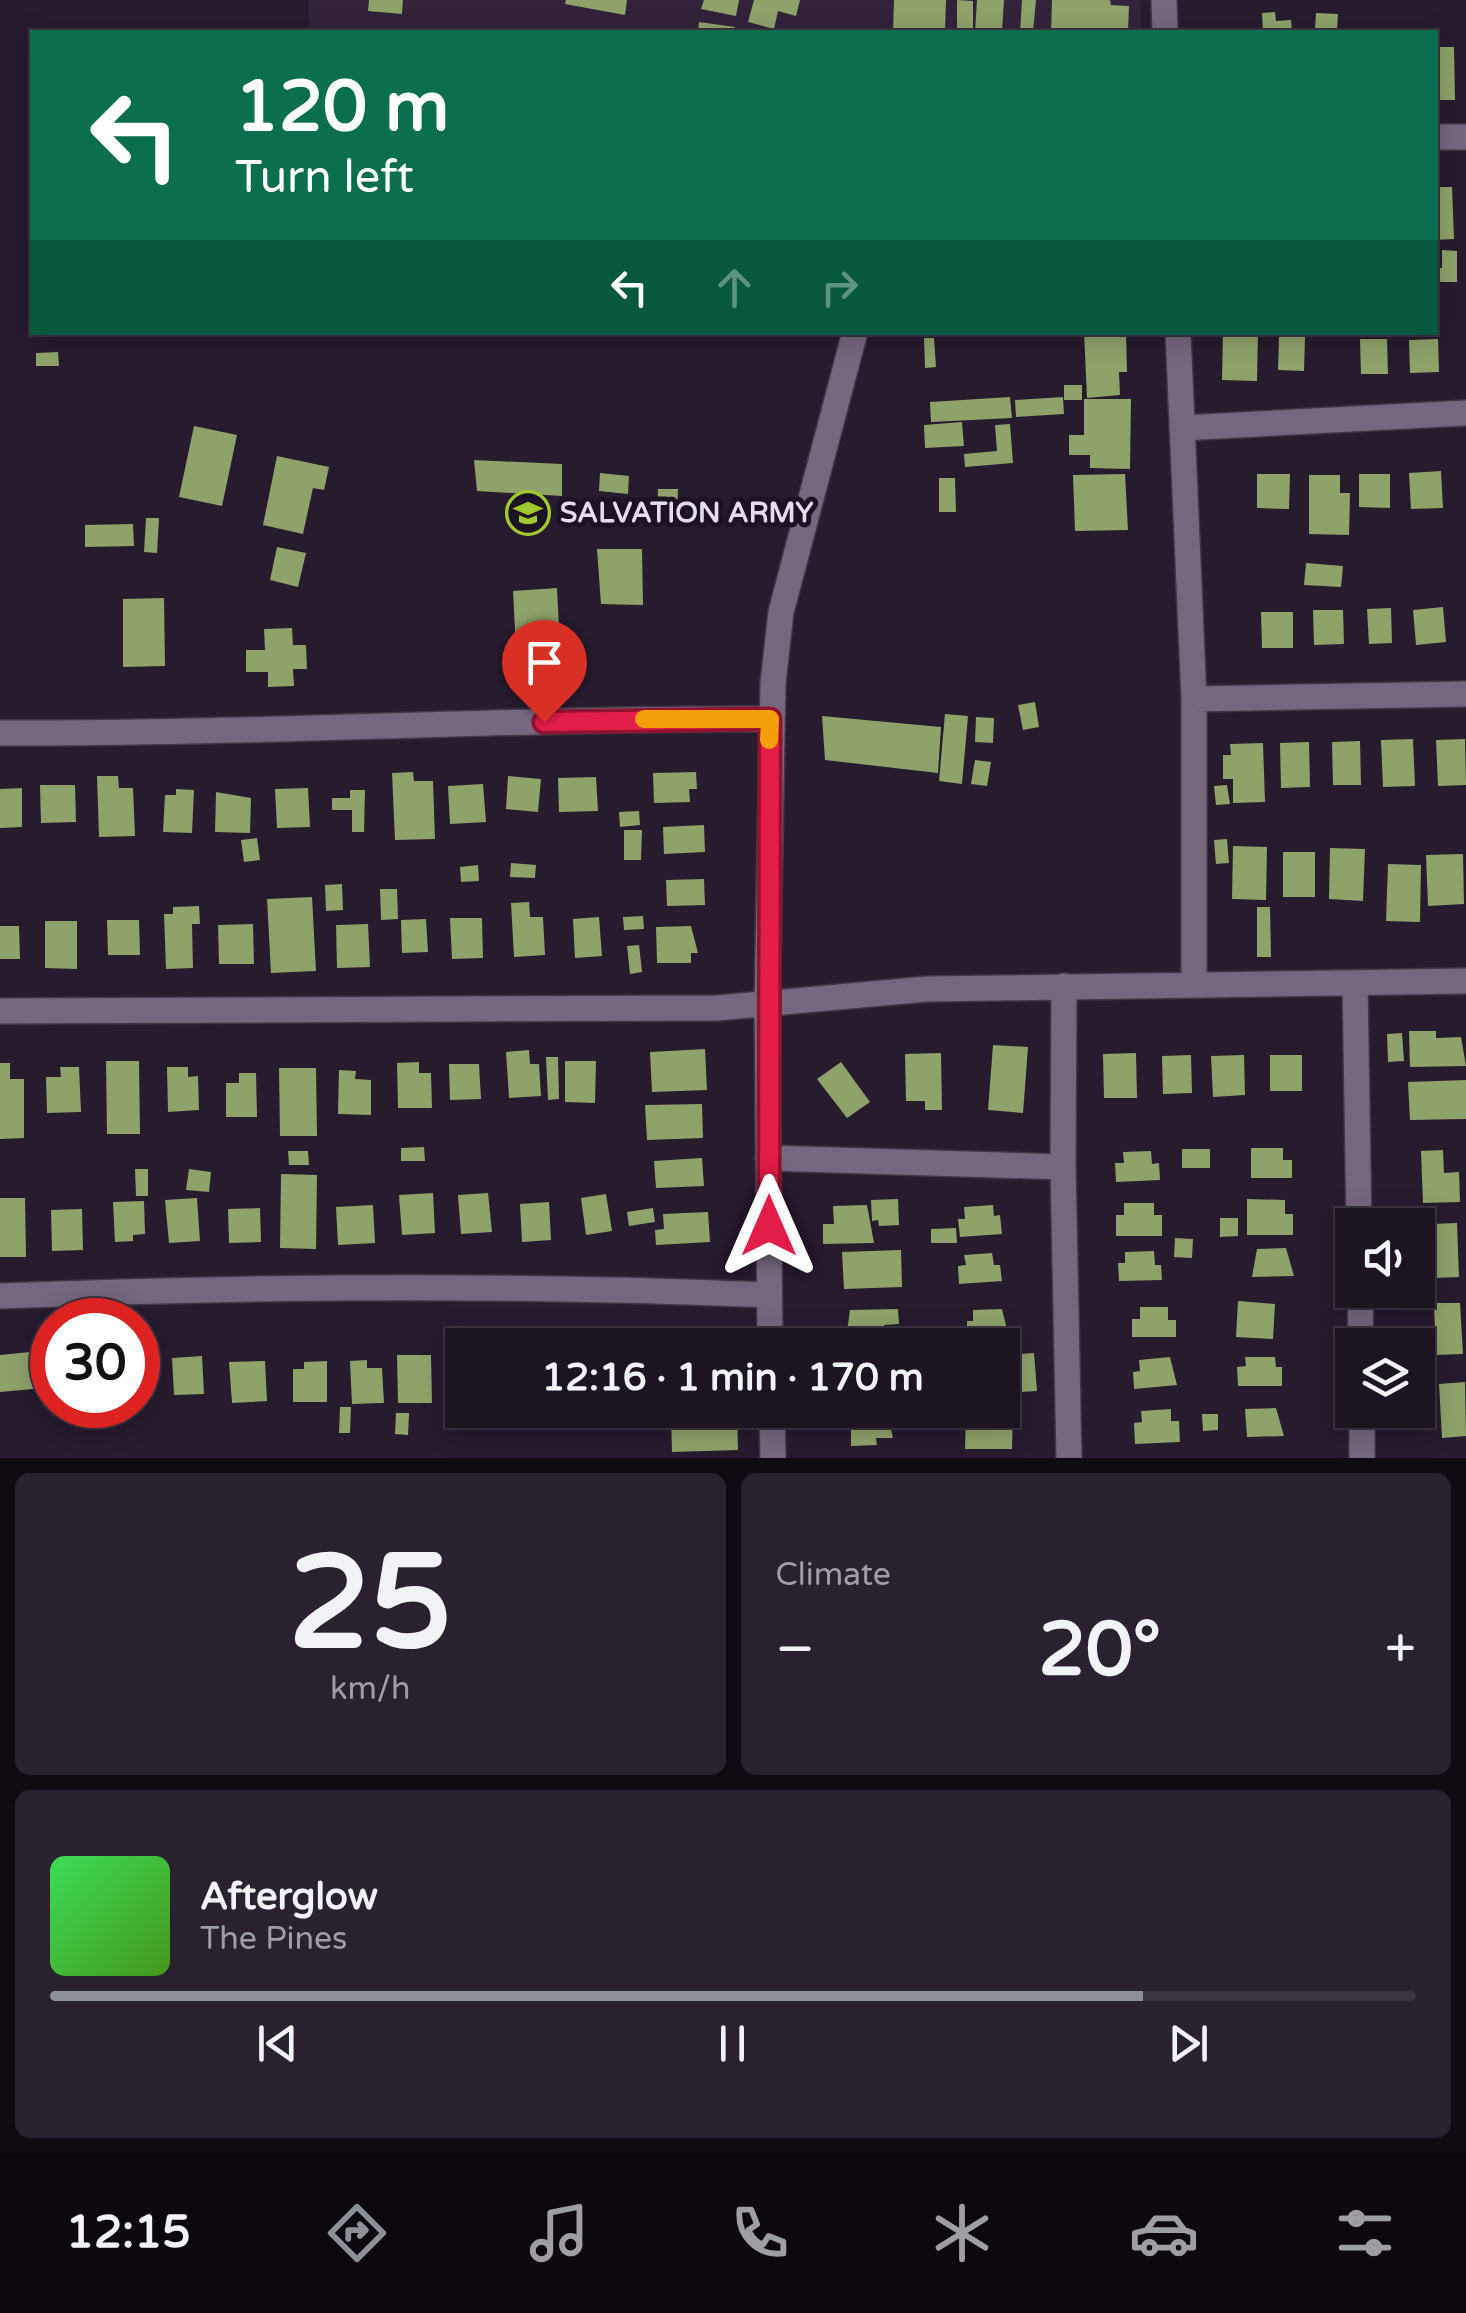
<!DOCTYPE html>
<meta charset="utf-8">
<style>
:root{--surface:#1d1422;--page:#2a212f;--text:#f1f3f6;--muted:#a09ea5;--line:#3b3340;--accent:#8c9099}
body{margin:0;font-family:"Varela Round",sans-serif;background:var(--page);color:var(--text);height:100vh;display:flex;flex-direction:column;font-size:38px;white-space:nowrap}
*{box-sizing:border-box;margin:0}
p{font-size:32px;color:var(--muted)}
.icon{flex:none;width:55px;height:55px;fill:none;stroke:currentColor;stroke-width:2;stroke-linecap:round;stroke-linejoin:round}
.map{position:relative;height:1458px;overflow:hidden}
.drawer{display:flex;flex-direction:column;gap:15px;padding:15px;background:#100b13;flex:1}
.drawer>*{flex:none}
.banner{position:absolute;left:30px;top:30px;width:1408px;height:305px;border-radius:0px;box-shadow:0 5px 25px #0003,0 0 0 2px var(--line);background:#0b6e4f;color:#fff;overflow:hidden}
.buttons{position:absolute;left:1335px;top:1208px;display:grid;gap:20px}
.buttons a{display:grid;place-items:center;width:100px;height:100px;border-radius:0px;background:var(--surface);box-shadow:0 5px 25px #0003,0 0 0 2px var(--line);font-size:50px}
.speed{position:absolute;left:30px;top:1298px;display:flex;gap:20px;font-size:50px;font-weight:700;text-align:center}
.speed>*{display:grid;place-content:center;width:130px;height:130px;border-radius:50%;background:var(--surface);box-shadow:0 5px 25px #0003,0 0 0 2px var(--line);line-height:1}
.speed .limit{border:15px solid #d22;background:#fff;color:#111}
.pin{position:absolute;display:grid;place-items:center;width:85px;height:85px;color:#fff;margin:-102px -42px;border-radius:50% 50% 50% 0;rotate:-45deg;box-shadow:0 0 10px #0007}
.pin .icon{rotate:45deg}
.me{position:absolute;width:110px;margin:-55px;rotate:0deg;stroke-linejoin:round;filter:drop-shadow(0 0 8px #0008)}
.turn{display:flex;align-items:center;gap:35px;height:210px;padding:0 40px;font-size:45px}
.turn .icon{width:130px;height:130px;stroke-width:2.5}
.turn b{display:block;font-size:70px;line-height:85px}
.lanes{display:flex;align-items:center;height:95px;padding:0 40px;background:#0003;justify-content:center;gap:50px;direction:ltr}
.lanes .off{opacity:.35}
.big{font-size:75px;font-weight:700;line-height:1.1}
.drawer .card{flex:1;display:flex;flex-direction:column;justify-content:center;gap:15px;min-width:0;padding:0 35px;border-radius:15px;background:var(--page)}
.drawer .dial{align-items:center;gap:0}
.dial b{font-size:130px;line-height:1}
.song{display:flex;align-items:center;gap:30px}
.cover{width:120px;height:120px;border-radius:15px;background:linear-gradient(135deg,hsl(130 70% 55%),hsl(100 70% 35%))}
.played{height:10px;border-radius:5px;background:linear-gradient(90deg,var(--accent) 80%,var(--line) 80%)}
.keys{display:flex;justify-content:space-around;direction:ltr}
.heat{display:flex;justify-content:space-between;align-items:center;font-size:55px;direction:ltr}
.drawer .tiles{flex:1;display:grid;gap:15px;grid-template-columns:1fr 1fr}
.card:last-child{grid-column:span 2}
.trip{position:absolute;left:445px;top:1328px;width:575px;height:100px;border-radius:0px;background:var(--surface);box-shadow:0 5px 25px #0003,0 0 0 2px var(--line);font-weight:700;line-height:100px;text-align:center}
.dock{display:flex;height:160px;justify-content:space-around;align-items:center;background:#0c080e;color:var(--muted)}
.dock .icon{width:70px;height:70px}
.dock .active{color:var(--accent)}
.dock b{font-size:45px;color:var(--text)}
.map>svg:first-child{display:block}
.built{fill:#32233b}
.building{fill:#8fa26a}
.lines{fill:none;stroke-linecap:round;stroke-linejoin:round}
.minor-casing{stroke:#3f3545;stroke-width:28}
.minor{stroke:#75677d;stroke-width:25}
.route-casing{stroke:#92132f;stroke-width:25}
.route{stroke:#e11d48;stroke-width:18}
.slow{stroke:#f59e0b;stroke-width:18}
.labels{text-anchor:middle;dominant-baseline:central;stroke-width:10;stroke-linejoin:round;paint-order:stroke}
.poi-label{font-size:28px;font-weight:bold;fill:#e5ddea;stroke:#1d1224;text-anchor:start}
</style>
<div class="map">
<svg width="1466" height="1458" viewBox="0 0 1466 1458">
<rect width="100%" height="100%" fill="#271b2e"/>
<path class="built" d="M308 0H1140L1141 32H309Z"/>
<path class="building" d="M369 0H403L402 14 368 11Z
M566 0H627L625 15 565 4Z
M704 0H739L736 16 701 9Z
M754 0H800L796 16 778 11 774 29 748 22Z
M894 0H946L945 32H893Z
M957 0 973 1V32H957Z
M977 0H1004L1002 32H975Z
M1022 0H1036L1033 32H1020Z
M1052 0H1110L1111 5 1129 6 1128 32H1051Z
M1275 12 1276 21 1291 20 1292 32H1263L1262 13Z
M1316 13 1338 14 1337 30 1315 28Z
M699 22 735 27V32H698Z
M1435 47H1454L1455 100H1435Z
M1435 187H1452L1454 239 1435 240Z
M1442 250 1457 251V282H1435V268H1442Z
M1084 332H1126L1127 372H1119L1120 395 1087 398Z
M1223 332H1258L1257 381 1222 380Z
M1279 336 1305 337 1304 371 1278 370Z
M924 338H934L936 367 925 368Z
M1360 339H1387L1388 374H1361Z
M1438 339 1439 372 1410 373 1409 340Z
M58 352 59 366H36V353Z
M1064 385H1082V400H1064Z
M1010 397 1012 418 931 422 930 402Z
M1063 397 1064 414 1016 417 1015 400Z
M1084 399H1131L1130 469 1090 468V455H1069V435H1084Z
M962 422 964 446 925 448 924 425Z
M1010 424 1013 463 965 467 964 454 997 451 995 425Z
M194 426 237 435 222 506 179 497Z
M277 456 329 467 324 490 313 488 303 534 263 525Z
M474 460 562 464V496L477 491Z
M1441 471 1443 508 1411 509 1409 473Z
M600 473 629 476 628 494 599 491Z
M1125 474 1128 530 1075 531 1073 475Z
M1257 474H1290L1289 509 1257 508Z
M1359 474H1390V508L1359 507Z
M1309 475H1340V493H1350L1349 535 1309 534Z
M939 478H955L956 512H939Z
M658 489H678L677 513H657Z
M146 518H159L157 553 144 552Z
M133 524 134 546 85 547V525Z
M277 547 306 553 298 587 270 580Z
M597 549H642L643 605 601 604Z
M1306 563 1343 566 1341 587 1304 585Z
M557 588 560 646 516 648 513 591Z
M164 598 165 666 123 667V599Z
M1443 607 1446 642 1416 645 1413 610Z
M1391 608 1392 643 1369 644 1367 609Z
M1313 610H1343L1344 644 1314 645Z
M1261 612H1293V648H1262Z
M292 628 293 645H306L307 669H293L294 686 268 687V672H246V650H265L264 629Z
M1035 702 1039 727 1023 730 1018 705Z
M945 714 968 716 962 784 939 781Z
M822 716 941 727 938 773 825 760Z
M976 717 994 718 993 743 975 742Z
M1413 739 1415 786 1383 787 1381 740Z
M1465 739 1466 785 1438 786 1436 740Z
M1360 741 1361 785H1333L1332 742Z
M1309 742 1310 787 1281 788 1280 743Z
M1263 743 1265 802 1233 803V779H1223V755H1231L1230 744Z
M975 760 991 762 987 786 971 784Z
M413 772 414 781H433L435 839 395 840 392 773Z
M696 772 697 789H689L690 802 654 803 653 773Z
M97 776H118L119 788H133L135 836 99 837Z
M508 776 541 779 538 812 506 809Z
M596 777 598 811 559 812 558 778Z
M483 784 486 822 450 824 448 786Z
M40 785H75L76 822 41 823Z
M1227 785 1230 804 1216 805 1214 786Z
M22 788V827L0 828V789Z
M308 788 310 827 277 828 275 789Z
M176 789 194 790 192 833 163 832 165 795H176Z
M350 790H365L364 832H352V810H332V798H350Z
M216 792 251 798 250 833 215 832Z
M639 811 640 825 620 827 619 812Z
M704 825 705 852 664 854 663 827Z
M624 830H642L641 860H624Z
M257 838 260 860 244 862 241 840Z
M1227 839 1229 863 1216 864 1214 840Z
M1233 846 1267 847 1266 900 1232 899Z
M1330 848 1365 849 1363 901 1329 899Z
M1283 852H1315V897H1283Z
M1463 854 1464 904 1428 906 1426 855Z
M511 863 536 865 535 878 510 877Z
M1388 864 1421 865 1420 922 1386 921Z
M478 865 479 881 461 882 460 867Z
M704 879 705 905 667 906 666 880Z
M342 884 343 910 326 911 325 885Z
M380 889H397L398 919 381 920Z
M312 897 316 971 271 973 267 899Z
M529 902 530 917H543L545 955 514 957 511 903Z
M199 906 200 924H192L193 968 166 969 164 914H173V907Z
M1257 907H1270L1271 957H1257Z
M643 916 644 929 624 930 623 917Z
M599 917 602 956 575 958 573 919Z
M450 918H482L483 958 452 959Z
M426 919 428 952 402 953 401 920Z
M107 920H139L140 955H108Z
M45 921H77V969L45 968Z
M253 924 254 964H219L218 925Z
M368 924 370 967 337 968 336 925Z
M0 926H19L20 959H0Z
M691 926 698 953H691V963H657L656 927Z
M639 945 642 972 630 974 627 946Z
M1409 1031H1436V1038L1461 1037 1466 1066 1410 1067Z
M1402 1033 1404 1061 1388 1062 1387 1034Z
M993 1045 1028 1047 1023 1113 988 1110Z
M705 1049 707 1090 652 1092 650 1052Z
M529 1050 530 1064H539L541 1096 509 1098 506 1052Z
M941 1053 942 1110H925V1101H906L905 1054Z
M1136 1053 1137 1098H1104L1103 1054Z
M1191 1055 1192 1093 1163 1094 1162 1056Z
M1244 1055 1245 1095 1213 1097 1211 1056Z
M1270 1055H1302V1091H1270Z
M546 1057H558L559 1099 548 1100Z
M106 1061H139L140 1134H107Z
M565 1061H596L595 1103 565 1102Z
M419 1062V1073H431L432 1108H398L397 1063Z
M841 1062 870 1102 847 1118 817 1079Z
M0 1063H10V1079H24V1138L0 1139Z
M449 1064H479L481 1099 450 1100Z
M60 1067H79L81 1112 47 1113 46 1077H61Z
M167 1067H188V1077L198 1076 199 1110 168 1112Z
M279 1068H316L317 1136H280Z
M339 1070 356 1071 355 1079 371 1080V1115L338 1114Z
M239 1073H256L257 1117H226V1083H239Z
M1466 1080V1119L1410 1120 1408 1082Z
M702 1104 703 1138 647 1140 645 1105Z
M424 1147 425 1161H401V1148Z
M1251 1148H1283V1160H1292V1178H1251Z
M1182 1149H1210V1168H1182Z
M1443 1150 1444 1173 1459 1172 1460 1202 1423 1203 1421 1151Z
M288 1151H308L309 1165H289Z
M1151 1151 1152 1164 1159 1163 1160 1180 1116 1182 1115 1163H1124L1123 1152Z
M702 1158 704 1186 656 1188 654 1161Z
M135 1169H148V1196H136Z
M189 1169 211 1172 209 1192 186 1190Z
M281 1174 317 1175 316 1249 280 1248Z
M433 1193 435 1233 402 1235 399 1195Z
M488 1193 492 1232 461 1234 458 1195Z
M606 1194 612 1231 586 1235 581 1198Z
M0 1198H25L26 1257H0Z
M197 1198 200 1241 169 1243 165 1200Z
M898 1199 899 1225 879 1226 878 1220 872 1221 871 1200Z
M1247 1199 1285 1200V1214H1293V1235H1247Z
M144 1201 145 1234 133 1235V1241L115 1242 113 1202Z
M549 1202 551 1240 522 1242 520 1204Z
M1124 1203H1154V1215H1162V1236H1116V1215H1124Z
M373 1205 375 1243 338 1245 336 1207Z
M867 1205 874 1243 823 1244V1224H834L833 1206Z
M993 1205 994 1216 1000 1215 1002 1234 960 1237 958 1219H965L964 1207Z
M260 1208 261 1242 229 1243 228 1209Z
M653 1208 655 1222 629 1226 627 1212Z
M82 1209 83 1250 52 1251 51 1210Z
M708 1212 710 1242 656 1245 655 1230 664 1229 663 1214Z
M1220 1218H1238V1236L1220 1237Z
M1457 1223 1459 1277 1434 1278 1432 1224Z
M956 1228 957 1243H931V1229Z
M1175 1238 1193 1239 1192 1258 1174 1257Z
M1286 1248 1294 1276 1252 1277 1257 1249Z
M901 1250 902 1287 844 1289 842 1252Z
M1154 1251 1155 1265H1161L1162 1280 1119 1281 1118 1263H1125V1252Z
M992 1253 994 1265H1000L1002 1281 959 1284 958 1266 966 1265 964 1255Z
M1238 1301 1275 1304 1273 1339 1236 1337Z
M1434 1303H1460L1463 1354 1436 1355Z
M1140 1307H1168V1320H1176V1337H1132V1319H1140Z
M898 1309 899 1324 884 1325V1337L846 1339 850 1310Z
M1002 1309 1009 1338 967 1339V1321H973V1310Z
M30 1352 33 1389 0 1392V1355Z
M1034 1353 1037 1391 1002 1393V1355Z
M397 1355H431L432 1403H398Z
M202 1356 204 1394 174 1395 172 1358Z
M1170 1357 1177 1385 1134 1389 1133 1372 1140 1371 1139 1360Z
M1245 1357H1275L1276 1367H1282V1386H1238L1237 1367 1246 1366Z
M367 1360V1368H382L384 1403 352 1404 350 1361Z
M265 1361 267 1401 232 1403 229 1362Z
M327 1361V1402H293V1369H304V1362Z
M1465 1382 1466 1436 1442 1438 1439 1384Z
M1002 1405H1013L1012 1449H965L966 1410H1002Z
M340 1407H351L350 1433H339Z
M1276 1408 1284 1436 1247 1437 1245 1409Z
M1171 1409V1421H1179L1180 1442 1135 1444 1134 1423 1142 1422 1141 1411Z
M737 1412 738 1450 672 1452 671 1414Z
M396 1413H409L408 1435 395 1434Z
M858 1413H887L893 1438H876L877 1445 851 1446V1427H859Z
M550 1414 551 1429 524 1430V1415Z
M1202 1414H1218V1430L1203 1431Z"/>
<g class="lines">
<g class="minor-casing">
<path id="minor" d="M1164 0 1165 32
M1435 137H1466
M1178 332 1194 699V982
M1182 428 1466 413
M1194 699 1466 694
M0 733C257 734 513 718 770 719
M1355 983 1359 1225
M1064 986 1063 1167 1069 1458
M0 1011 717 1008 927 989 1466 981
M768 1158 1063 1167
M1360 1290 1361 1345
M0 1296C257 1286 512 1284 769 1295
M770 1345 767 1005 773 683 781 612 855 332
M772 1410 773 1458
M1362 1410V1458"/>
</g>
<use href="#minor" class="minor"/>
</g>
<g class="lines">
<g class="route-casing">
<path id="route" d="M544 722 770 719 769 1226"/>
</g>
<use href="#route" class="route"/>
<path class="slow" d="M644 719H770L769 740"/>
</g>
<defs>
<g id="school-ring" transform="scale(2.25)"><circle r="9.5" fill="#1d1224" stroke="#9fca2c" stroke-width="1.5"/><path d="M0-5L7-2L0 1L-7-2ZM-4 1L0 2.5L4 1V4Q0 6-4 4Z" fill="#9fca2c"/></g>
</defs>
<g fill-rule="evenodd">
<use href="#school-ring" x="528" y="513"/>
</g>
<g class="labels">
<g class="poi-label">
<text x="560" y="513">SALVATION ARMY</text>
</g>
</g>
</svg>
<div class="buttons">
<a><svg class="icon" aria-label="sound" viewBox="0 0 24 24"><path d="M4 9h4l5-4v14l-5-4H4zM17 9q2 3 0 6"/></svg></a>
<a><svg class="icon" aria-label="layers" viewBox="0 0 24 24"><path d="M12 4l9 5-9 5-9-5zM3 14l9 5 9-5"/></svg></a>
</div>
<div class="speed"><div class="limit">30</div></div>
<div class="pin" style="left:544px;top:722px;background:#d93025"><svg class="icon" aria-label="arrive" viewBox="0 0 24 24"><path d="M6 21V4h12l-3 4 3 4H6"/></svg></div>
<svg class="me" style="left:769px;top:1226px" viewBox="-20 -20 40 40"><path d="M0-17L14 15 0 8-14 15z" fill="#e11d48" stroke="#fff" stroke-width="4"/></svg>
<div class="trip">12:16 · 1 min · 170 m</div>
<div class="banner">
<div class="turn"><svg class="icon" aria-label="left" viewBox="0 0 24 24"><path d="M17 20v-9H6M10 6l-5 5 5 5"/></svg><div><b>120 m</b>Turn left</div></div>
<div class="lanes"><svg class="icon" aria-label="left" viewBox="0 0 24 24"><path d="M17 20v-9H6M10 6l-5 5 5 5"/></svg><svg class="icon off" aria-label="ahead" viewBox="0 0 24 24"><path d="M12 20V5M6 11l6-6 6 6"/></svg><svg class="icon off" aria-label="right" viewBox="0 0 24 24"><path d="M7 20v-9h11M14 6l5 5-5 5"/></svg></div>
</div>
</div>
<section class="drawer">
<div class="tiles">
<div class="card dial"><b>25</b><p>km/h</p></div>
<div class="card"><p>Climate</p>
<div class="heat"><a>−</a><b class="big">20°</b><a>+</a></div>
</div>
<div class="card">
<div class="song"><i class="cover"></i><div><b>Afterglow</b><p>The Pines</p></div></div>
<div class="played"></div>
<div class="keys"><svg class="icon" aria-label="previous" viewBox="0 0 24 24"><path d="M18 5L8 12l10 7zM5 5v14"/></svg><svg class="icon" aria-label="pause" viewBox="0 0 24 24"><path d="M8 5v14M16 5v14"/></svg><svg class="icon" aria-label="next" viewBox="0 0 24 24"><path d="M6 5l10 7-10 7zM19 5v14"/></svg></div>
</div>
</div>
</section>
<nav class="dock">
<b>12:15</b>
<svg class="icon active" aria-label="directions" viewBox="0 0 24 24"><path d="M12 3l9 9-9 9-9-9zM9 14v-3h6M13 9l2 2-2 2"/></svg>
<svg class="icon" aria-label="music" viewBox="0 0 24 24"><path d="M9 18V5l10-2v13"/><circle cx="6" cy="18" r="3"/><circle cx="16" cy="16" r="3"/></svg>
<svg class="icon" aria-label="phone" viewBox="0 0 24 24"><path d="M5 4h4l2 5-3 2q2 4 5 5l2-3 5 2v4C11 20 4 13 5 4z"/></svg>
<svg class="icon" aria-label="climate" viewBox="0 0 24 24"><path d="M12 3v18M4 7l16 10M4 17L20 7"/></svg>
<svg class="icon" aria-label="car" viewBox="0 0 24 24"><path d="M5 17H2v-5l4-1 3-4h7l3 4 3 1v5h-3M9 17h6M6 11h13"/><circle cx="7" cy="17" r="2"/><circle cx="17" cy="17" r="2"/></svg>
<svg class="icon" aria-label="filters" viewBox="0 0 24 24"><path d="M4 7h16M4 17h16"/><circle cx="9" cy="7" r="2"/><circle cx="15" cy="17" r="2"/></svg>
</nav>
